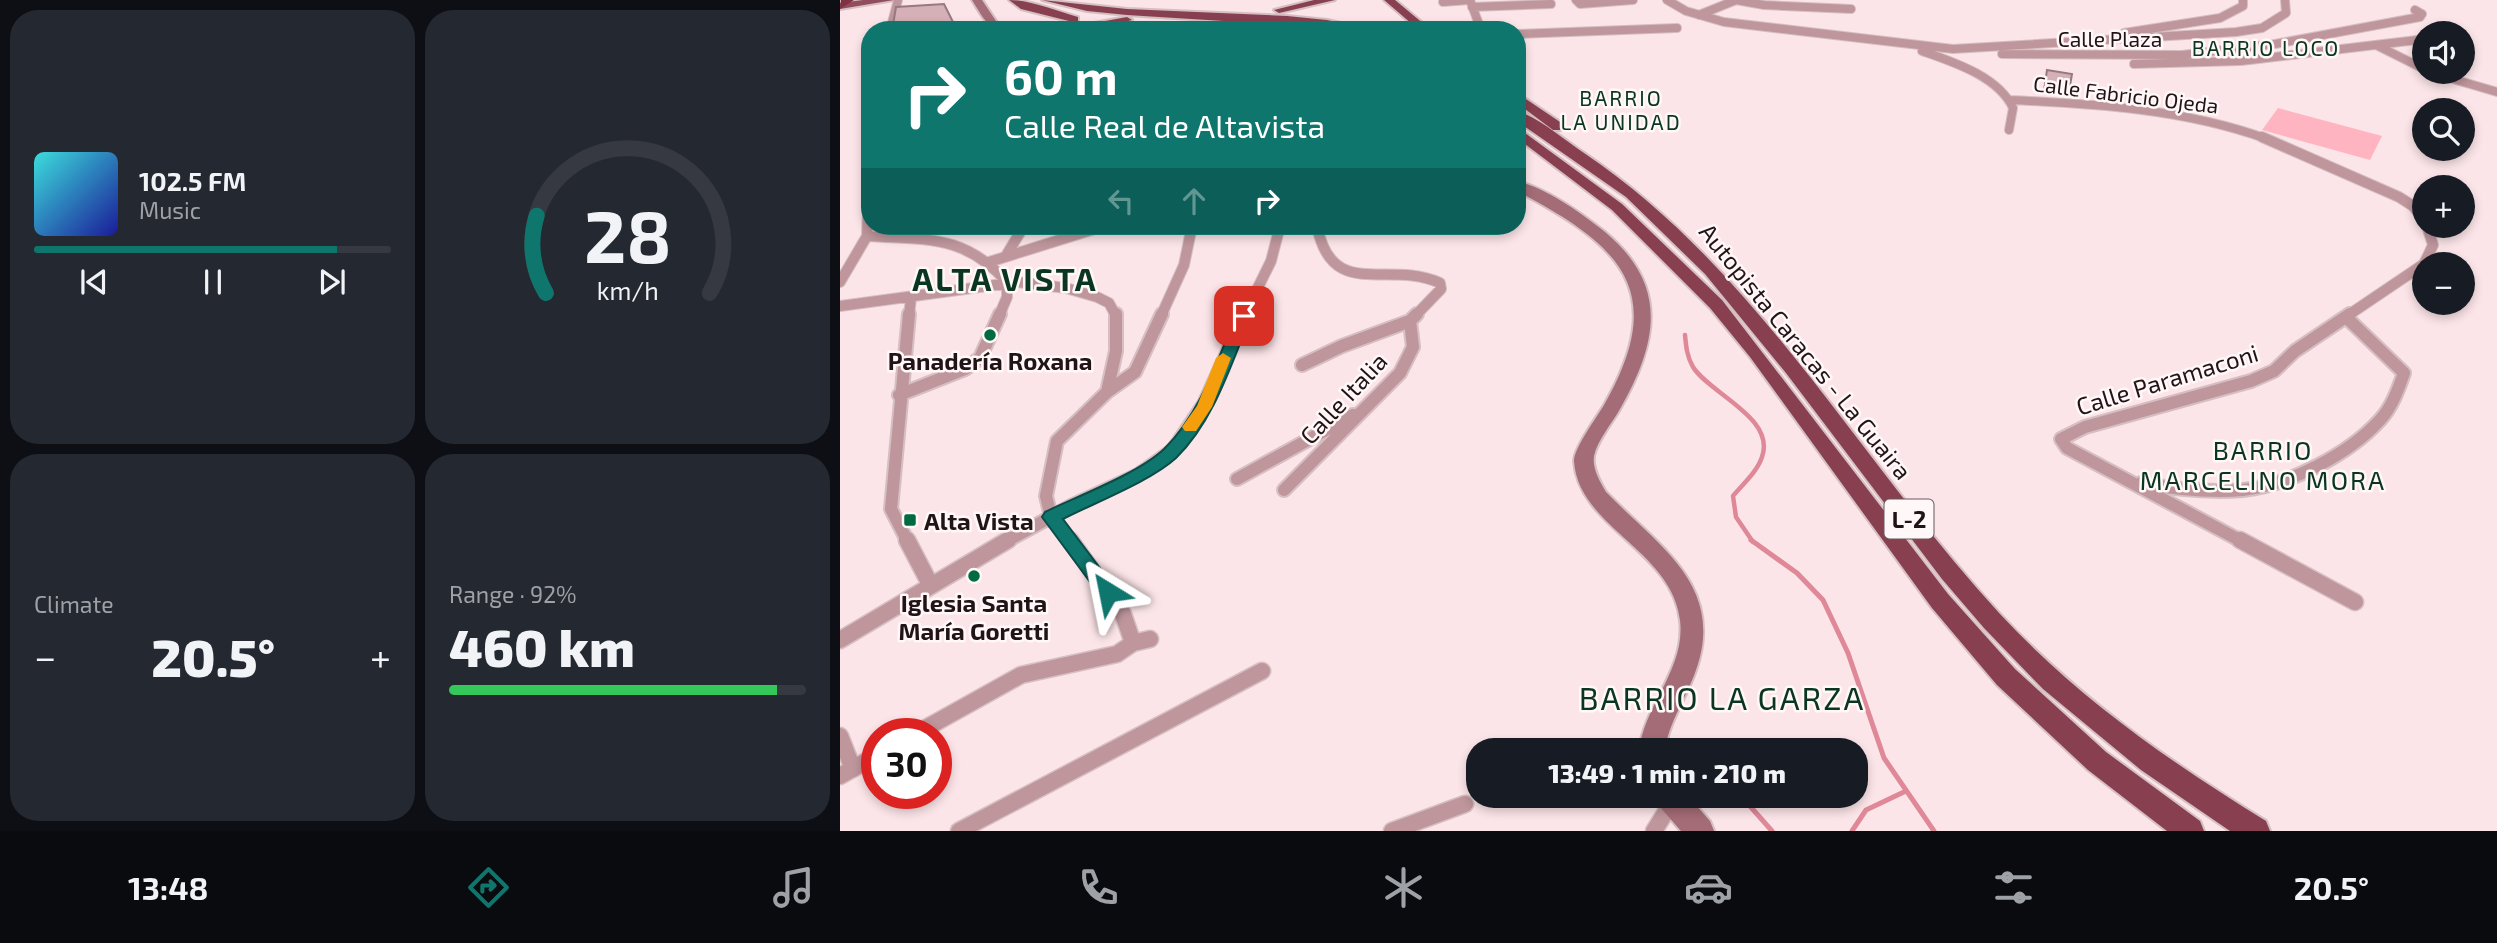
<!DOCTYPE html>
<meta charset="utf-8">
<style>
:root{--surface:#171b24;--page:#242831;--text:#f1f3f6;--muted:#9ea1a6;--line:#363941;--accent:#0f766e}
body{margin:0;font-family:"Exo 2",sans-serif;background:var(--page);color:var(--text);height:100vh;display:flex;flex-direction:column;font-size:26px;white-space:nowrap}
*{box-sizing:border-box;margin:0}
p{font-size:23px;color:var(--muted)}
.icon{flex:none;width:38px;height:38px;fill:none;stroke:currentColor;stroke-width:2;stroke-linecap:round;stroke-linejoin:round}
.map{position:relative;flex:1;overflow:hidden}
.sheet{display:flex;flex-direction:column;gap:10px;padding:10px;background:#0d0f14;width:840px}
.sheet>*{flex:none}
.guide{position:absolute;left:21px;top:21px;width:665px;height:214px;border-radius:28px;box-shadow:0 4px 10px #0003;background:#0f766e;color:#fff;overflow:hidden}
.tools{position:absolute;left:1572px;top:21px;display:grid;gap:14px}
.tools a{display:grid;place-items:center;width:63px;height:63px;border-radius:50%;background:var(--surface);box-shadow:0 4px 10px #0003;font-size:35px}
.speed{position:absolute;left:21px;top:718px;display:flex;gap:14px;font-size:35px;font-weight:700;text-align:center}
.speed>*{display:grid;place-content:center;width:91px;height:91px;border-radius:50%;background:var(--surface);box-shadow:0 4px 10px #0003;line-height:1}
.speed .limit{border:10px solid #d22;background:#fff;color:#111}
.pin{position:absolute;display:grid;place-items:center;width:60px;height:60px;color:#fff;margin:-30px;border-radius:14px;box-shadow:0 4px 10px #0006}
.me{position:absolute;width:77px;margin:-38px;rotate:325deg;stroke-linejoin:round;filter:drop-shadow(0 0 5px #0008)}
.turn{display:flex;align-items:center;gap:24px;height:147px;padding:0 28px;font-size:32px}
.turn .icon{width:91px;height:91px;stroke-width:2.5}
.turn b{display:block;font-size:49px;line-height:60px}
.lanes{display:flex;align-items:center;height:66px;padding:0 28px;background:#0003;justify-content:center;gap:35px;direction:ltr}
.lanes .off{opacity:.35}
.big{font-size:52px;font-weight:800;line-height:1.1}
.sheet .card{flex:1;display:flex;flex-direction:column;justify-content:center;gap:10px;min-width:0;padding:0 24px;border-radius:28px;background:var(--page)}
.sheet .dial{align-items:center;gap:0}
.dial svg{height:182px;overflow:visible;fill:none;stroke:var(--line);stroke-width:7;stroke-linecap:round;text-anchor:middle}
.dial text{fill:var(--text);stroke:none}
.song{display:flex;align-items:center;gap:21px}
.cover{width:84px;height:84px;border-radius:10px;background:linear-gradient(135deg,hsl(180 70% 55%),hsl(240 70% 35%))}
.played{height:7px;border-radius:4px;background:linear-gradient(90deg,var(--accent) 85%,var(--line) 85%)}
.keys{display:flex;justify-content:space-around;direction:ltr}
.heat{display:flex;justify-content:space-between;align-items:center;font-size:38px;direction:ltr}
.charge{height:10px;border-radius:5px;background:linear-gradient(90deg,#34c759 92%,var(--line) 0)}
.sheet .tiles{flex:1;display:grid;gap:10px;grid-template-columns:repeat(2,1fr)}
.trip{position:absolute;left:626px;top:738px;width:402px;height:70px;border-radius:28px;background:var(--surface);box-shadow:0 4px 10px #0003;font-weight:800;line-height:70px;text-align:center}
.tabs{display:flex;height:112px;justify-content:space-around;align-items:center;background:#090b0e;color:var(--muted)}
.tabs .icon{width:49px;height:49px}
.tabs .active{color:var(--accent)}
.tabs b{font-size:32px;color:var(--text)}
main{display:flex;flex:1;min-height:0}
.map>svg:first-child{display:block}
.green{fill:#ffb5c1}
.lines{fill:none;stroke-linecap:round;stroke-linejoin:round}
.stream-far1{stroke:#df8898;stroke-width:4.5}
.stream{stroke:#df8898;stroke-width:5}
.minor-far3-casing{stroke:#d5bfc2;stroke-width:10}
.minor-far2-casing{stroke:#d5bfc2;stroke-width:12}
.minor-far1-casing{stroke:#d5bfc2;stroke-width:16}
.minor-casing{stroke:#d5bfc2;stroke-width:19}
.secondary-casing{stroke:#d5bfc2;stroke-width:4}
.primary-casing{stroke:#d5bfc2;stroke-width:4}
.trunk-casing{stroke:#d5bfc2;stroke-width:4}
.motorway-casing{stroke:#d5bfc2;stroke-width:3}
.minor-far3{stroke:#be969c;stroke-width:8}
.minor-far2{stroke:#be969c;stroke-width:10}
.minor-far1{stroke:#be969c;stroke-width:12}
.minor{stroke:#be969c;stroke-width:16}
.secondary{fill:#a46c76;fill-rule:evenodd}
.primary{fill:#914d5b;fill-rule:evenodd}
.trunk{fill:#884050;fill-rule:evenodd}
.motorway{fill:#7f3244;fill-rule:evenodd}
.wall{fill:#b7979d}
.building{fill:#d5b0b6;stroke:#957b7f;stroke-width:2}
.route{fill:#0f766e;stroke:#0a4d48;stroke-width:2}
.slow{fill:#f59e0b}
.poi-dot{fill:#006a40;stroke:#fff7f8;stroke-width:2.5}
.labels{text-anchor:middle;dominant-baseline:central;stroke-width:5;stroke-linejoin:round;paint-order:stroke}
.far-street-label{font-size:21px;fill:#211416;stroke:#fff7f8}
.far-neighbourhood-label{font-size:21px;letter-spacing:2px;fill:#0a3520;stroke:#fff7f8}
.shield{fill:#fff7f8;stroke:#64585a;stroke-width:2}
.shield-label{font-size:23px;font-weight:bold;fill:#211416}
.street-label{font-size:24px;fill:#211416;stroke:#fff7f8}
.poi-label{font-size:24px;font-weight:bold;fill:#211416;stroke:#fff7f8}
.neighbourhood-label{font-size:26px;letter-spacing:2px;fill:#0a3520;stroke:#fff7f8}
.district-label{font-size:32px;font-weight:bold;letter-spacing:2px;fill:#0a3520;stroke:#fff7f8}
.near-neighbourhood-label{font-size:32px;letter-spacing:2px;fill:#0a3520;stroke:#fff7f8}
</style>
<main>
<section class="sheet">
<div class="tiles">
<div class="card">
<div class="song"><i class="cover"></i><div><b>102.5 FM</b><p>Music</p></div></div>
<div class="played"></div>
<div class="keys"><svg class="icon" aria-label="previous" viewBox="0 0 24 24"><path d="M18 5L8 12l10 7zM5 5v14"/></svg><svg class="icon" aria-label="pause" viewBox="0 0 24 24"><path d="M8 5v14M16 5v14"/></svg><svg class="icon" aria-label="next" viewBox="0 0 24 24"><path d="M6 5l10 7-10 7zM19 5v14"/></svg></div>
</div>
<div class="card dial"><svg viewBox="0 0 100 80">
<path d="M14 69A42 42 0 1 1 86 69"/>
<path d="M14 69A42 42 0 0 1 10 35" stroke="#0f766e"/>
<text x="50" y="56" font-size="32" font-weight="700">28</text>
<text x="50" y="72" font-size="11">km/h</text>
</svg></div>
<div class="card"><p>Climate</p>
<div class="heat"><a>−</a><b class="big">20.5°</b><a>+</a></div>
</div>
<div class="card"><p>Range · 92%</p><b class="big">460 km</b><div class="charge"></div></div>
</div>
</section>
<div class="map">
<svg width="1657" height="831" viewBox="0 0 1657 831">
<rect width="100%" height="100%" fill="#fce5e8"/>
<path class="green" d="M1438 108 1542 136 1530 160 1422 130Z"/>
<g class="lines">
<path class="stream-far1" d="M845 335C846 346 847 357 853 367 870 394 936 418 922 457 917 472 903 484 893 496L896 517 913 542"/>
<path class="stream" d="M911 540 957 573 983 600 1008 653 1044 758 1094 831
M901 796 932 831
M858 801 865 796
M1012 831 1026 810 1066 791"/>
<g class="minor-far3-casing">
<path id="minor-far3" d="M630 0 641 30
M736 0 740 4 793 0
M827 0 846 11 884 22 1113 49 1396 32 1422 28 1446 13 1445 0
M603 2 629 0
M632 7 711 4
M859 15 896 0 924 5 1011 9
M50 30 58 0
M1284 33 1380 18 1403 6V0
M677 34 837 28
M1536 45 1584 69
M1082 51C1113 62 1158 76 1173 108L1169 130
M1162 54 1342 55 1435 44 1580 17 1582 14 1575 10
M1294 64 1401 61 1577 40
M1589 72 1657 92
M1170 100C1257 104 1344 109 1427 139"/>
</g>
<g class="minor-far2-casing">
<path id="minor-far2" d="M1422 137 1559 197 1573 206 1584 219
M477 226C492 302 548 259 600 283L601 289 575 316
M27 236C87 240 124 234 167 282V297L159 316
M167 254 184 226
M149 262 264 226
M0 282 27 236 30 150
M0 306 177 282 226 288 257 297 269 303 276 316
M69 316 71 298
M321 316 344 265 352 226
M404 316 431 261 440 226
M1507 316 1584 264 1593 245 1587 226"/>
</g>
<g class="minor-far1-casing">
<path id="minor-far1" d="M462 365 502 346 570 321
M267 392 276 351V314
M59 395 125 369 140 358 160 314
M397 479 513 415
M1301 483C1334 489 1369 493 1403 490 1449 485 1508 455 1540 420 1552 407 1558 390 1564 373L1506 317
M444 490 560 373 573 347 570 321 577 314
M68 542 51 509 69 314
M165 542 231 506 298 475 333 450 364 404 405 314
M231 542 211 517 206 496 217 441 267 392 295 372 322 314
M1403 542 1227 448 1221 439 1245 427 1411 381 1434 371 1455 351 1510 314"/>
</g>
<g class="minor-casing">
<path id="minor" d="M67 540 90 584
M230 540 283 614 293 643 310 639
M1400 540 1515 602
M0 640 168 540
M77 733 181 675 277 654 293 643
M0 736 13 769
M0 776 37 755
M119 831 422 671
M552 831 625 804
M814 831 832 802"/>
</g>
<g class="secondary-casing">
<path id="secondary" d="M132 0H142L156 21 168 30C147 30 143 17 132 0Z
M677 181C708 189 741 213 765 232 830 286 817 344 780 409 772 423 757 441 754 456 752 468 760 482 766 492 817 545 886 585 856 670 847 697 828 723 825 751H799C804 705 846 669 840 620 832 550 738 527 734 461 734 448 757 417 764 405 830 290 780 245 677 191Z
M815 796H848L870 821 874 831H841L819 806Z"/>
</g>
<g class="primary-casing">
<path id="primary" d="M23 0H54L0 9V3Z"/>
</g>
<g class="trunk-casing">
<path id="trunk" d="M169 0C190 0 216 11 238 17V26L287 17 292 20 253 30H220L229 21 181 9Z
M202 0 287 9 447 16 487 20 532 30 287 15 247 11Z
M474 0H495L439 13 434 10Z
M544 0H555L591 30H579Z
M677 93 723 124V130H713L677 103Z
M677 111C700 118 724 140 744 153 918 270 1020 462 1160 614 1237 697 1330 762 1426 821L1430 831H1390L1301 770 1203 689 1144 628 1102 579 946 373 865 274 786 197 677 121Z
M677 127 782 204 882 300 1108 594 1175 669 1266 752 1360 821 1364 831H1327L1248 770 1157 685 1092 608 910 357 870 308 772 210 677 138Z"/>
</g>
<g class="motorway-casing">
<path id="motorway" d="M14 0 0 9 1 0Z"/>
</g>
<use href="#minor-far3" class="minor-far3"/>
<use href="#minor-far2" class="minor-far2"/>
<use href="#minor-far1" class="minor-far1"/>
<use href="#minor" class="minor"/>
<use href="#secondary" class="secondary"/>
<use href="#primary" class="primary"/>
<use href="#trunk" class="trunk"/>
<use href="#motorway" class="motorway"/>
</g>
<path class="wall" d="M1207 70 1230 86 1226 96 1202 93Z"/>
<path class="building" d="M104 4 117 30H51L53 25 56 7Z
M1207 70 1232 74 1230 86 1205 83Z"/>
<path class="route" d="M404 312 411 316C391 364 374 421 336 458 311 481 254 503 223 519L278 592 275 598H262L202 517 205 512C238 496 299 473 324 449 360 414 377 361 396 316Z"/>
<path class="slow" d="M383 353 391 358 372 407 356 431H345L342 427 357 406 376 358Z"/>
<g class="poi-dot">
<circle cx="150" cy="335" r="7"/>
<rect x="63" y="513" width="14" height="14" rx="3.5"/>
<circle cx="134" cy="576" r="7"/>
</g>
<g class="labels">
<g class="far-street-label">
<text x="1270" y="38">Calle Plaza</text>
<text transform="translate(1286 94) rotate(7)">Calle Fabricio Ojeda</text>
</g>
<g class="far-neighbourhood-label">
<text x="1426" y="47">BARRIO LOCO</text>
<text x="781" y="97">BARRIO<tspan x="781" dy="24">LA UNIDAD</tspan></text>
</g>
<rect class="shield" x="1044.5" y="499.5" width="49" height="39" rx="5"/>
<g class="shield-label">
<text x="1069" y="519">L-2</text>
</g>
<g class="street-label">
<text transform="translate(966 351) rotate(51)">Autopista Caracas - La Guaira</text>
<text transform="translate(1327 379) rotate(-17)">Calle Paramaconi</text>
<text transform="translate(503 398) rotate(-47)">Calle Italia</text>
</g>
<g class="poi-label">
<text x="150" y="360">Panadería Roxana</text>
<text x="84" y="520" text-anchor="start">Alta Vista</text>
<text x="134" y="602">Iglesia Santa<tspan x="134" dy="28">María Goretti</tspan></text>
</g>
<g class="neighbourhood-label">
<text x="1423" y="449">BARRIO<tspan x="1423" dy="30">MARCELINO MORA</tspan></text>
</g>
<g class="district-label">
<text x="165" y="278">ALTA VISTA</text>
</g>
<g class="near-neighbourhood-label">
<text x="882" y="697">BARRIO LA GARZA</text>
</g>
</g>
</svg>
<div class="tools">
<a><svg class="icon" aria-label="sound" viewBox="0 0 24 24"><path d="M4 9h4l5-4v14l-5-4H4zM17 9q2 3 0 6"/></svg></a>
<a><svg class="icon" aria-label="search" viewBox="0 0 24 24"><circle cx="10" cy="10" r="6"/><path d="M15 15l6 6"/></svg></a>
<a>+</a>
<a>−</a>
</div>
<div class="speed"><div class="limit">30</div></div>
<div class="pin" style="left:404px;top:316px;background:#d93025"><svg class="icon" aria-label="arrive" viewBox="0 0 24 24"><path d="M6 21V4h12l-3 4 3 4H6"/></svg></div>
<svg class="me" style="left:268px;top:592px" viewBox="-20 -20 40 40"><path d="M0-17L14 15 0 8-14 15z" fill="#0f766e" stroke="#fff" stroke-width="4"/></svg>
<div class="trip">13:49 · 1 min · 210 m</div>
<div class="guide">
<div class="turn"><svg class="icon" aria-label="right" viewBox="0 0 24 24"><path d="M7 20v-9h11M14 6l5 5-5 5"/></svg><div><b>60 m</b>Calle Real de Altavista</div></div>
<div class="lanes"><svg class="icon off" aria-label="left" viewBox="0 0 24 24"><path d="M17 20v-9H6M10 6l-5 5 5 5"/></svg><svg class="icon off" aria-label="ahead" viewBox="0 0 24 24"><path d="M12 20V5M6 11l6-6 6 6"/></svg><svg class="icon" aria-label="right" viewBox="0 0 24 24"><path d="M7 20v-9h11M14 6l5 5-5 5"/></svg></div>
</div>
</div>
</main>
<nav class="tabs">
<b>13:48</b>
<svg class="icon active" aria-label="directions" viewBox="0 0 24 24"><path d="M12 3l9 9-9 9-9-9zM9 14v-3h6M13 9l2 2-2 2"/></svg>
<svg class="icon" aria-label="music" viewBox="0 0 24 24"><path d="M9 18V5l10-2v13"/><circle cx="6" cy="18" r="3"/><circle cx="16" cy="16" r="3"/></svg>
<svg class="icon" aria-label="phone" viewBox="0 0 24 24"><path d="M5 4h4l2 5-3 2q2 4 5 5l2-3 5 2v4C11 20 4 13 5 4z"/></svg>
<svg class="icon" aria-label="climate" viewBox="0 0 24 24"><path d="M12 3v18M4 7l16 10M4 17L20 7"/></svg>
<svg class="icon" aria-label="car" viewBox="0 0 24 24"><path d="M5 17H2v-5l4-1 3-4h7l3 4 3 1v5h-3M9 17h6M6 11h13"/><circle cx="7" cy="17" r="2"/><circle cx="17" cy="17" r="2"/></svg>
<svg class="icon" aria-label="filters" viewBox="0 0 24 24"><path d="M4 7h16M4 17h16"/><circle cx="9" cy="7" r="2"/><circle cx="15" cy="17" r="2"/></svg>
<b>20.5°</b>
</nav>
